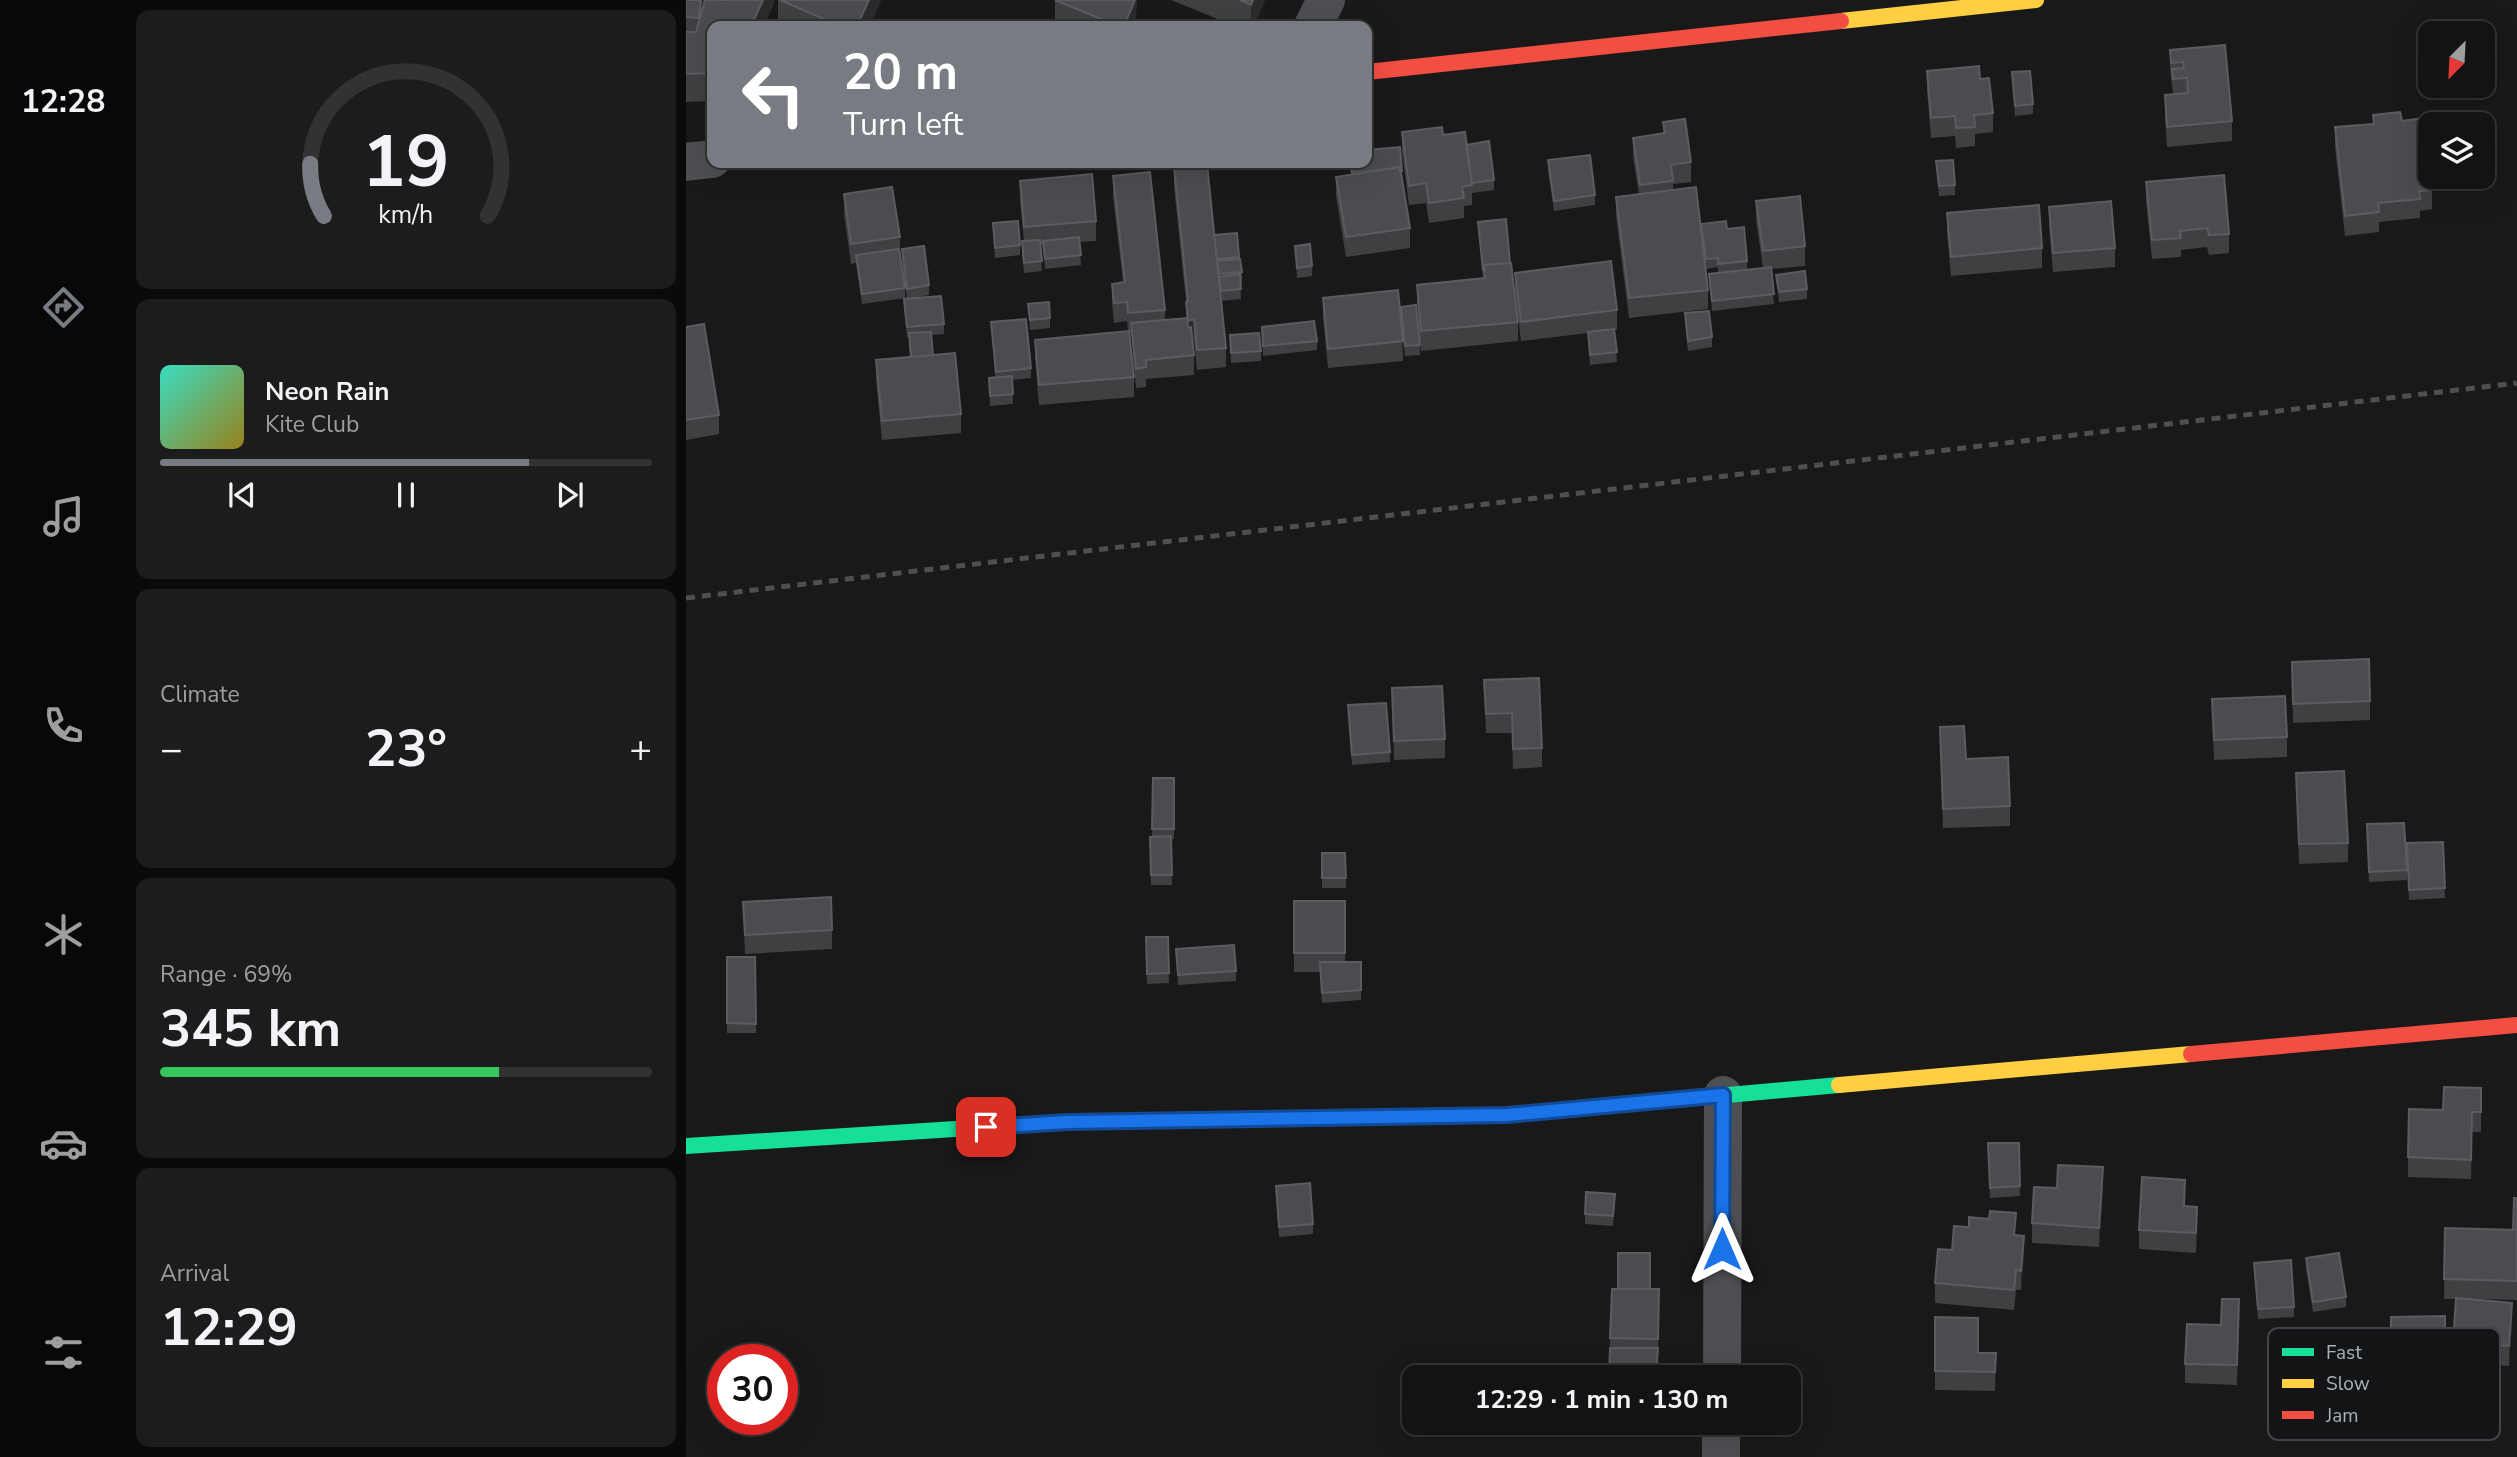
<!DOCTYPE html>
<meta charset="utf-8">
<style>
:root{--surface:#131313;--page:#1c1c1c;--text:#f1f3f6;--muted:#9d9ea0;--line:#323233;--accent:#787c82}
body{margin:0;font-family:"Nunito Sans",sans-serif;background:var(--page);color:var(--text);height:100vh;display:flex;flex-direction:column;font-size:26px;white-space:nowrap}
*{box-sizing:border-box;margin:0}
p{font-size:23px;color:var(--muted)}
.icon{flex:none;width:38px;height:38px;fill:none;stroke:currentColor;stroke-width:2;stroke-linecap:round;stroke-linejoin:round}
.map{position:relative;flex:1;overflow:hidden}
.side{display:flex;flex-direction:column;gap:10px;padding:10px;background:#0a0a0a;width:560px}
.side>*{flex:none}
.hud{position:absolute;left:21px;top:21px;width:665px;height:147px;border-radius:14px;box-shadow:0 7px 28px #0002,0 0 0 2px var(--line);background:#787c82;color:#fff;overflow:hidden}
.needle{width:46px;rotate:204deg}
.buttons{position:absolute;left:1732px;top:21px;display:grid;gap:14px}
.buttons a{display:grid;place-items:center;width:77px;height:77px;border-radius:14px;background:var(--surface);box-shadow:0 7px 28px #0002,0 0 0 2px var(--line);font-size:35px}
.speed{position:absolute;left:21px;top:1344px;display:flex;gap:14px;font-size:35px;font-weight:700;text-align:center}
.speed>*{display:grid;place-content:center;width:91px;height:91px;border-radius:50%;background:var(--surface);box-shadow:0 7px 28px #0002,0 0 0 2px var(--line);line-height:1}
.speed .limit{border:10px solid #d22;background:#fff;color:#111}
.pin{position:absolute;display:grid;place-items:center;width:60px;height:60px;color:#fff;margin:-30px;border-radius:14px;box-shadow:0 4px 10px #0006}
.me{position:absolute;width:77px;margin:-38px;rotate:0deg;stroke-linejoin:round;filter:drop-shadow(0 0 5px #0008)}
.turn{display:flex;align-items:center;gap:24px;height:147px;padding:0 21px;font-size:32px}
.turn .icon{width:91px;height:91px;stroke-width:2.5}
.turn b{display:block;font-size:49px;line-height:60px}
.big{font-size:52px;font-weight:700;line-height:1.1}
.side .widget{flex:1;display:flex;flex-direction:column;justify-content:center;gap:10px;min-width:0;padding:0 24px;border-radius:14px;background:var(--page)}
.side .dial{align-items:center;gap:0}
.dial svg{height:182px;overflow:visible;fill:none;stroke:var(--line);stroke-width:7;stroke-linecap:round;text-anchor:middle}
.dial text{fill:var(--text);stroke:none}
.song{display:flex;align-items:center;gap:21px}
.cover{width:84px;height:84px;border-radius:10px;background:linear-gradient(135deg,hsl(170 70% 55%),hsl(50 70% 35%))}
.played{height:7px;border-radius:4px;background:linear-gradient(90deg,var(--accent) 75%,var(--line) 75%)}
.keys{display:flex;justify-content:space-around;direction:ltr}
.heat{display:flex;justify-content:space-between;align-items:center;font-size:38px;direction:ltr}
.charge{height:10px;border-radius:5px;background:linear-gradient(90deg,#34c759 69%,var(--line) 0)}
.trip{position:absolute;left:716px;top:1365px;width:399px;height:70px;border-radius:14px;background:var(--surface);box-shadow:0 7px 28px #0002,0 0 0 2px var(--line);font-weight:700;line-height:70px;text-align:center}
main{display:flex;flex:1;min-height:0}
.dock{display:flex;flex-direction:column;width:126px;justify-content:space-around;align-items:center;background:#080808;color:var(--muted)}
.dock .icon{width:49px;height:49px}
.dock .on{color:var(--accent)}
.dock b{font-size:32px;color:var(--text)}
.map>svg:first-child{display:block}
.lines{fill:none;stroke-linecap:round;stroke-linejoin:round}
.street{stroke:#4e4f52;stroke-width:38}
.fast{stroke:#16e098;stroke-width:16}
.slow{stroke:#ffcf43;stroke-width:16}
.jam{stroke:#f24e42;stroke-width:16}
.rail{stroke:#4e4f51;stroke-width:5;stroke-dasharray:9 7;stroke-linecap:butt}
.wall{fill:#3f4042}
.shaded-wall{fill:#2b2b2c}
.building{fill:#4b4c4f;stroke:#5a5c60;stroke-width:2}
.route-casing{stroke:#114b97;stroke-width:18}
.route{stroke:#1a73e8;stroke-width:12}
.key{fill:#131416;stroke:#414347;stroke-width:2}
.key-label{font-size:19px;fill:#abb1ba}
</style>
<main>
<nav class="dock">
<b>12:28</b>
<svg class="icon on" aria-label="directions" viewBox="0 0 24 24"><path d="M12 3l9 9-9 9-9-9zM9 14v-3h6M13 9l2 2-2 2"/></svg>
<svg class="icon" aria-label="music" viewBox="0 0 24 24"><path d="M9 18V5l10-2v13"/><circle cx="6" cy="18" r="3"/><circle cx="16" cy="16" r="3"/></svg>
<svg class="icon" aria-label="phone" viewBox="0 0 24 24"><path d="M5 4h4l2 5-3 2q2 4 5 5l2-3 5 2v4C11 20 4 13 5 4z"/></svg>
<svg class="icon" aria-label="climate" viewBox="0 0 24 24"><path d="M12 3v18M4 7l16 10M4 17L20 7"/></svg>
<svg class="icon" aria-label="car" viewBox="0 0 24 24"><path d="M5 17H2v-5l4-1 3-4h7l3 4 3 1v5h-3M9 17h6M6 11h13"/><circle cx="7" cy="17" r="2"/><circle cx="17" cy="17" r="2"/></svg>
<svg class="icon" aria-label="filters" viewBox="0 0 24 24"><path d="M4 7h16M4 17h16"/><circle cx="9" cy="7" r="2"/><circle cx="15" cy="17" r="2"/></svg>
</nav>
<section class="side">
<div class="widget dial"><svg viewBox="0 0 100 80">
<path d="M14 69A42 42 0 1 1 86 69"/>
<path d="M14 69A42 42 0 0 1 8 46" stroke="#787c82"/>
<text x="50" y="56" font-size="32" font-weight="700">19</text>
<text x="50" y="72" font-size="11">km/h</text>
</svg></div>
<div class="widget">
<div class="song"><i class="cover"></i><div><b>Neon Rain</b><p>Kite Club</p></div></div>
<div class="played"></div>
<div class="keys"><svg class="icon" aria-label="previous" viewBox="0 0 24 24"><path d="M18 5L8 12l10 7zM5 5v14"/></svg><svg class="icon" aria-label="pause" viewBox="0 0 24 24"><path d="M8 5v14M16 5v14"/></svg><svg class="icon" aria-label="next" viewBox="0 0 24 24"><path d="M6 5l10 7-10 7zM19 5v14"/></svg></div>
</div>
<div class="widget"><p>Climate</p>
<div class="heat"><a>−</a><b class="big">23°</b><a>+</a></div>
</div>
<div class="widget"><p>Range · 69%</p><b class="big">345 km</b><div class="charge"></div></div>
<div class="widget"><p>Arrival</p><b class="big">12:29</b></div>
</section>
<div class="map">
<svg width="1831" height="1457" viewBox="0 0 1831 1457">
<rect width="100%" height="100%" fill="#191919"/>
<g class="lines">
<path class="street" d="M627 26 640 0
M0 162 26 159
M1036 1377 1037 1095
M1035 1457V1423"/>
<path class="fast" d="M752 1116 821 1115 1153 1085
M0 1146 381 1122 485 1120"/>
<path class="slow" d="M1155 21 1350 0
M1153 1085 1505 1054"/>
<path class="jam" d="M681 72 1155 21
M1505 1054 1831 1025
M485 1120 752 1116"/>
<path class="rail" d="M0 598 1831 383"/>
</g>
<path class="wall" d="M0 0 17 6 88 0V4L26 26V101L0 102Z
M92 0H195L184 26H92Z
M369 0 450 2V17L447 26H385L369 19Z
M485 0H579L568 26H549Z
M1539 45 1546 121V141L1481 147 1479 115V95L1487 94 1484 69V50Z
M1241 71 1294 79 1307 113V132L1289 134V146L1270 148 1269 136 1245 138 1241 90Z
M1326 72 1347 104V114L1329 116Z
M1687 115 1716 121 1746 190V209L1734 211V218L1693 222V232L1659 236 1649 147V127L1687 124Z
M977 122 1005 162V182L987 184V190L1022 290V309L943 318 930 216V197L953 194 947 157V138L977 134Z
M716 132 757 135 780 145 808 180V190L786 193V205L778 206V218L743 223 740 203 723 205 716 152Z
M862 160 909 195V205L868 211 862 170Z
M1250 161 1269 185V195L1253 196Z
M664 163H681L716 171V181L724 228V248L660 257 650 196V177L665 174Z
M488 167 528 235 551 233 556 272V282H554L555 299 535 301 540 348V367L511 370 508 339H506L508 355V375L460 379V387L450 388 445 333H444L448 377V397L353 405 349 359V340L442 331 441 321 428 323 426 303V284L437 282 427 196V176L479 310V320L500 318V301L488 187Z
M334 181 410 221V241L393 242 395 265 359 269 357 245H354L356 271 338 273 336 251V241H338L334 200Z
M1460 182 1543 234V253L1523 255 1521 247 1495 250V257L1466 259 1460 201Z
M158 194 214 237V257L219 288V298L176 304 170 263 165 264 158 214Z
M1070 201 1119 246V266L1085 269 1088 304 1026 311 1023 274 1032 273V267L1020 269 1015 234V224L1041 229 1061 261V270L1077 268 1070 220Z
M1363 207 1429 248V267L1367 272 1363 226Z
M1261 213 1356 248V268L1265 276 1261 232Z
M792 222 824 263 832 322V341L735 351 731 304V285L797 279Z
M307 223 334 245V255L309 258Z
M609 246 626 266V276L611 278Z
M216 249 243 285V295L221 299 216 259Z
M829 273 931 310V330H928L931 362 904 365 902 333 835 341 829 292Z
M1090 275 1121 289V299L1093 302Z
M637 298 715 315 734 345V355L719 356 716 326 717 361 642 368 637 318Z
M218 299 258 324V334L245 335 247 355 275 414V433L196 440 190 380V360L224 357 223 337H221L218 309Z
M342 304 364 318V328L344 330Z
M999 313 1026 337V347L1002 351 999 323Z
M305 322 345 368V378L326 380 327 404 304 406 303 378 309 377Z
M0 327 33 415V434L0 440Z
M576 327 631 341V350L577 356Z
M544 335 575 351V361L545 363Z
M1606 662 1684 701V720L1607 723Z
M798 680 856 748V767L827 769 826 733H800Z
M706 688 759 739V758L708 760Z
M1526 699 1601 737V757L1528 760Z
M662 705 704 752V762L666 765Z
M1254 727 1280 759 1324 806V826L1257 828Z
M1610 773 1662 843V862L1613 864Z
M467 778H488V839H485L486 885H465L464 837H466Z
M1681 834 1721 870V880L1683 882Z
M1757 842 1759 898 1723 900 1721 853Z
M636 853H659L660 888H636Z
M608 901H659V962H675V1000L636 1003 634 972H608Z
M57 902 146 930V949L59 954Z
M460 937H482L483 983 461 984Z
M490 949 550 971V981L492 985Z
M41 957H69L70 1033H41Z
M1795 1088V1132H1786L1785 1179 1722 1177V1157L1757 1110Z
M1302 1143H1333L1334 1196 1304 1198Z
M590 1186 627 1224V1234L593 1237Z
M1417 1187 1413 1247 1346 1243V1223L1371 1188Z
M1831 1198V1300L1787 1299 1826 1322 1823 1366 1767 1362V1343L1770 1299H1758L1759 1228 1827 1230Z
M929 1204 927 1226 899 1224V1214Z
M1499 1206 1511 1227 1510 1253 1453 1249V1230Z
M1329 1235 1338 1255 1335 1290H1330L1328 1310 1249 1303V1283Z
M1620 1258 1660 1297V1307L1627 1312 1620 1268Z
M1568 1263 1608 1307V1317L1572 1319Z
M964 1289H973L972 1358 924 1348V1338Z
M1553 1299 1551 1385 1499 1383V1364L1535 1325Z
M1759 1316V1385L1705 1386V1317Z
M1249 1317 1292 1353H1310L1309 1391 1249 1390Z
M988 1423H1025V1425L988 1424Z"/>
<path class="shaded-wall" d="M15 0H18L13 38V18Z
M77 0H88V4L78 26H65Z
M183 0H195L184 26H171Z
M445 0H451L450 17 447 26H438Z
M567 0H579L568 26H565V5Z
M508 319V339L502 340V321Z
M1417 1167V1187L1413 1247V1228Z
M1511 1207V1227L1510 1253V1233Z
M1338 1236V1255L1335 1290V1271Z
M1826 1303V1322L1823 1366V1346Z"/>
<path class="building" d="M0 0H15L13 18 0 17Z
M19 0H77L65 26H26V73L0 74V32H10Z
M94 0H183L171 26H154Z
M369 0H449L438 26H432Z
M554 0H567L565 5Z
M1539 45 1546 121 1481 127 1479 95 1502 93 1501 78 1487 79 1486 69 1498 68 1497 62 1485 63 1484 50Z
M1293 66 1294 79 1303 78 1307 113 1288 115 1289 127 1270 128 1269 116 1245 118 1241 71Z
M1344 71 1347 104 1329 106 1326 72Z
M1714 112 1716 121 1738 118 1746 190 1733 191 1734 199 1692 203 1693 212 1659 216 1649 127 1688 124 1687 115Z
M999 119 1005 162 985 165 987 181 954 185 947 138 979 133 977 122Z
M756 127 757 135 779 132 786 185 776 187 778 198 743 203 740 183 723 186 716 132Z
M803 141 808 180 786 183 780 145Z
M714 147 716 171H714V167L666 174 665 163H681V150Z
M904 155 909 195 868 201 862 160Z
M1267 160 1269 185 1253 186 1250 161Z
M521 164 540 348 511 350 508 319 502 321 500 302 502 301 488 167Z
M714 167 724 228 660 237 650 177Z
M464 172 479 310 442 313 441 302 428 303 426 284 439 282 427 176Z
M406 174 410 221 338 227 334 181Z
M1538 175 1543 234 1523 235 1521 228 1494 231 1495 238 1466 240 1460 182Z
M206 187 214 237 165 244 158 194Z
M1010 187 1022 290 943 298 930 197Z
M1114 196 1119 246 1077 251 1070 201Z
M1425 201 1429 248 1367 253 1363 207Z
M1353 205 1356 248 1265 257 1261 213Z
M820 219 824 263 798 265V270H797L792 222Z
M332 221 334 245 309 248 307 223Z
M1040 221 1041 229 1058 227 1061 261 1032 264V258L1020 259 1015 224Z
M551 233 553 257 531 259 528 235Z
M393 237 395 255 359 259 357 241Z
M354 240 356 261 338 263 336 241Z
M624 244 626 266 611 268 609 246Z
M238 246 243 285 221 289 216 249Z
M213 249 219 288 176 294 170 255Z
M554 259 556 272 533 274 531 261Z
M925 261 931 310 835 322 829 273Z
M825 263 832 322 735 331 731 285 799 278 798 265Z
M1085 267 1088 294 1026 301 1023 274Z
M1119 271 1121 289 1093 292 1090 275Z
M554 274 555 289 535 291 533 277Z
M712 290 717 341 642 349 637 298Z
M255 296 258 324 221 327 218 299Z
M363 302 364 318 344 320 342 304Z
M730 305 734 345 719 346 715 307Z
M1023 311 1026 337 1002 341 999 313Z
M501 318 502 328 505 327 508 355 460 360V367L450 369 445 323Z
M340 319 345 368 310 372 305 322Z
M628 321 631 341 577 346 576 327Z
M18 324 33 415 0 420V327Z
M928 329 931 352 904 355 902 332Z
M443 331 448 377 353 385 349 340Z
M245 332 247 355 225 357 223 333Z
M573 333 575 351 545 353 544 335Z
M269 353 275 414 196 421 190 360Z
M326 376 327 394 304 396 303 378Z
M1683 659 1684 701 1607 704 1606 662Z
M853 678 856 748 827 749 826 713 800 714 798 680Z
M756 686 759 739 708 741 706 688Z
M1599 696 1601 737 1528 740 1526 699Z
M700 703 704 752 666 755 662 705Z
M1278 726 1280 759 1322 757 1324 806 1257 809 1254 727Z
M1658 771 1662 843 1613 844 1610 773Z
M467 778H488V829H466Z
M1718 823 1721 870 1683 872 1681 824Z
M485 836 486 875H465L464 837Z
M1757 842 1759 888 1723 890 1721 843Z
M636 853H659L660 878H636Z
M145 897 146 930 59 935 57 902Z
M608 901H659V953H608Z
M460 937H482L483 973 461 974Z
M548 945 550 971 492 975 490 949Z
M41 957H69L70 1024 41 1023Z
M634 962H675V990L636 993Z
M1758 1087 1795 1088V1112H1786L1785 1160 1722 1157 1723 1109 1757 1110Z
M1302 1143H1333L1334 1186 1304 1188Z
M1372 1165 1417 1167 1413 1228 1346 1223 1348 1187 1371 1188Z
M1456 1177 1499 1180 1498 1206 1511 1207 1510 1233 1453 1230Z
M624 1183 627 1224 593 1227 590 1186Z
M900 1192 929 1194 927 1216 899 1214Z
M1828 1198H1831V1230H1827Z
M1304 1211 1330 1213 1328 1235 1338 1236 1335 1271 1330 1270 1328 1290 1249 1283 1252 1249 1266 1250 1268 1226 1283 1227V1217L1303 1219Z
M1759 1228 1831 1230V1281L1758 1279Z
M932 1253H964V1289H932Z
M1653 1253 1660 1297 1627 1302 1620 1258Z
M1605 1260 1608 1307 1572 1309 1568 1263Z
M926 1289H973L972 1339 924 1338Z
M1770 1298 1826 1303 1823 1346 1767 1343Z
M1536 1299H1553L1551 1365 1499 1364 1501 1324 1535 1325Z
M1759 1316V1366H1705V1317Z
M1249 1317 1292 1318V1353H1310L1309 1372 1249 1371Z
M924 1348H972L970 1377H923Z"/>
<g class="lines">
<g class="route-casing">
<path id="route" d="M300 1127 381 1122 821 1115 1037 1095 1036 1249"/>
</g>
<use href="#route" class="route"/>
</g>
<rect x="1582" y="1328" width="232" height="112" rx="10" class="key"/>
<rect x="1596" y="1348" width="32" height="8" fill="#16e098"/>
<rect x="1596" y="1379" width="32" height="9" fill="#ffcf43"/>
<rect x="1596" y="1411" width="32" height="8" fill="#f24e42"/>
<g class="key-label">
<text x="1640" y="1359">Fast</text>
<text x="1640" y="1390">Slow</text>
<text x="1640" y="1422">Jam</text>
</g>
</svg>
<div class="buttons">
<a><svg class="needle" viewBox="-14 -14 28 28"><path d="M0-13l5 13h-10z" fill="#e53935"/><path d="M0 13l5-13h-10z" fill="#9d9ea0"/></svg></a>
<a><svg class="icon" aria-label="layers" viewBox="0 0 24 24"><path d="M12 4l9 5-9 5-9-5zM3 14l9 5 9-5"/></svg></a>
</div>
<div class="speed"><div class="limit">30</div></div>
<div class="pin" style="left:300px;top:1127px;background:#d93025"><svg class="icon" aria-label="arrive" viewBox="0 0 24 24"><path d="M6 21V4h12l-3 4 3 4H6"/></svg></div>
<svg class="me" style="left:1036px;top:1249px" viewBox="-20 -20 40 40"><path d="M0-17L14 15 0 8-14 15z" fill="#1a73e8" stroke="#fff" stroke-width="4"/></svg>
<div class="trip">12:29 · 1 min · 130 m</div>
<div class="hud">
<div class="turn"><svg class="icon" aria-label="left" viewBox="0 0 24 24"><path d="M17 20v-9H6M10 6l-5 5 5 5"/></svg><div><b>20 m</b>Turn left</div></div>
</div>
</div>
</main>
